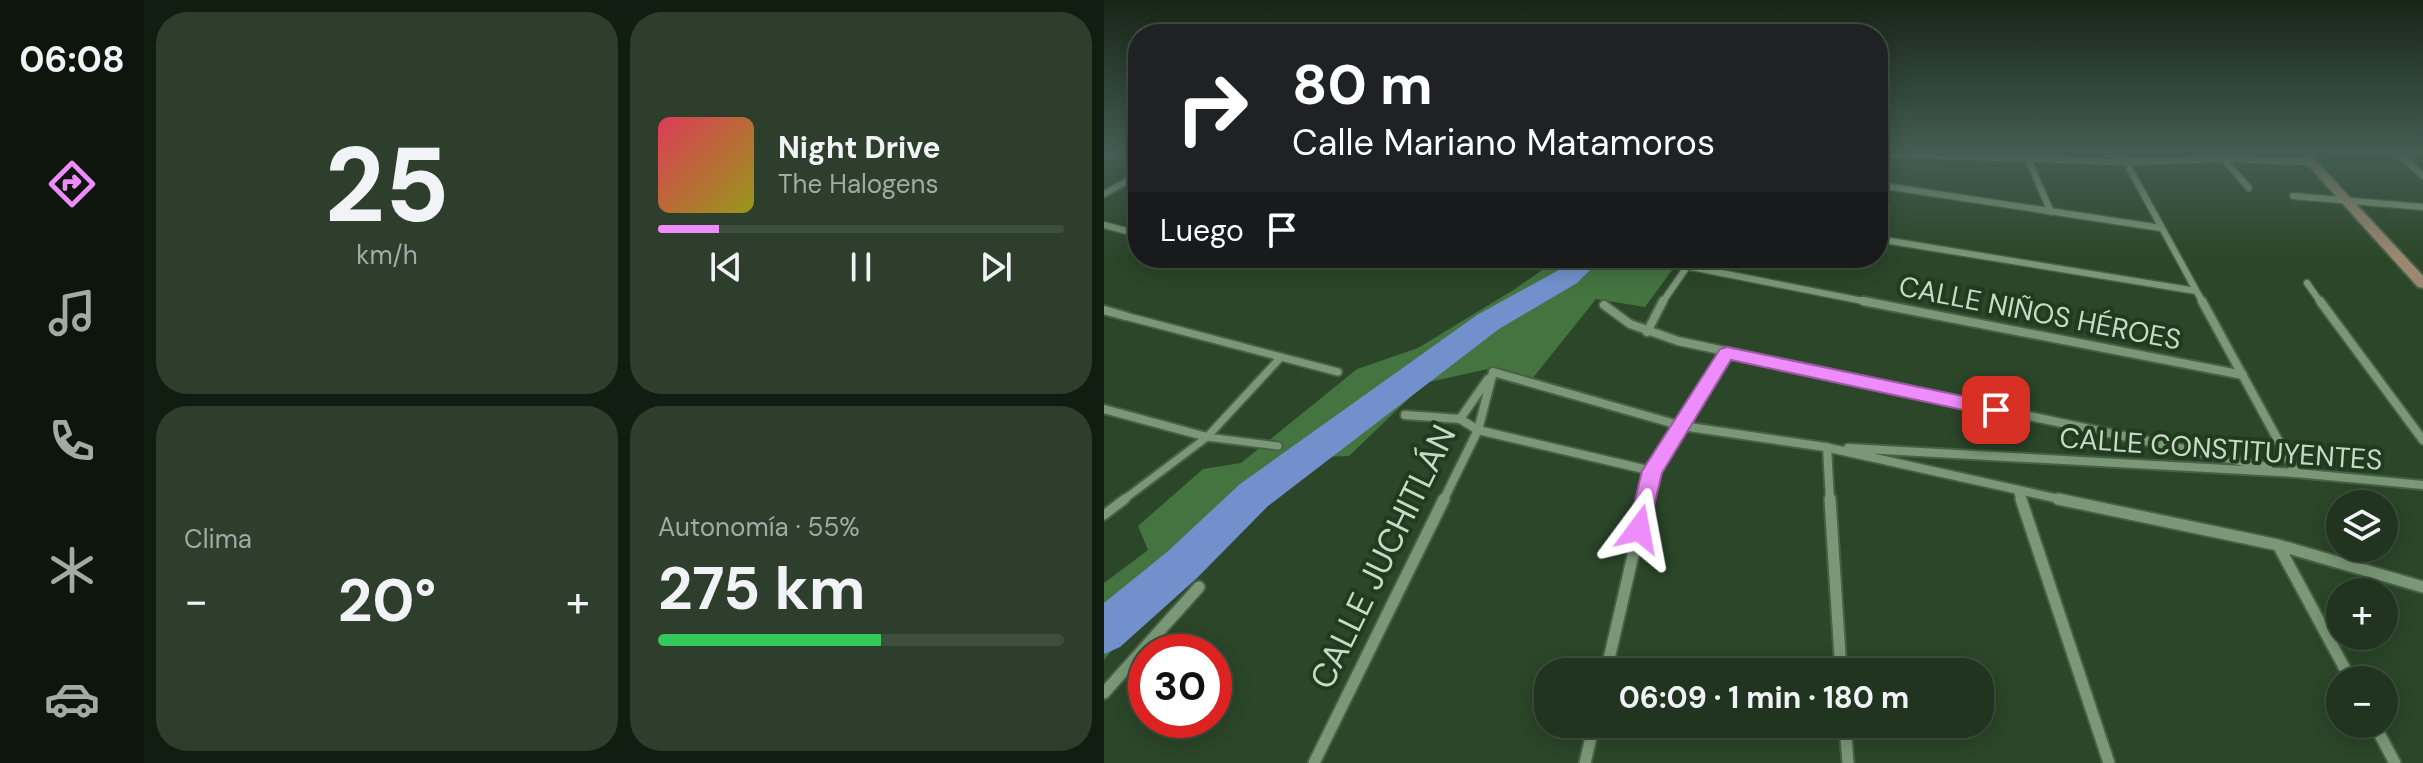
<!DOCTYPE html>
<html lang="es">
<meta charset="utf-8">
<style>
:root{--surface:#20341f;--page:#2d3f2c;--text:#f1f3f6;--muted:#a2aaa4;--line:#3d4f3d;--accent:#ed8cfa}
body{margin:0;font-family:"DM Sans",sans-serif;background:var(--page);color:var(--text);height:100vh;display:flex;flex-direction:column;font-size:30px;white-space:nowrap}
*{box-sizing:border-box;margin:0}
p{font-size:26px;color:var(--muted)}
.icon{flex:none;width:44px;height:44px;fill:none;stroke:currentColor;stroke-width:2;stroke-linecap:round;stroke-linejoin:round}
.map{position:relative;flex:1;overflow:hidden}
.panel{display:flex;flex-direction:column;gap:12px;padding:12px;background:#121d11;width:960px}
.panel>*{flex:none}
.guide{position:absolute;left:24px;top:24px;width:760px;height:244px;border-radius:32px;box-shadow:0 4px 20px #0003,0 0 0 2px var(--line);background:#202124;color:#fff;overflow:hidden}
.controls{position:absolute;left:1222px;top:490px;display:grid;gap:16px}
.controls a{display:grid;place-items:center;width:72px;height:72px;border-radius:50%;background:var(--surface);box-shadow:0 4px 20px #0003,0 0 0 2px var(--line);font-size:40px}
.speed{position:absolute;left:24px;top:634px;display:flex;gap:16px;font-size:40px;font-weight:700;text-align:center}
.speed>*{display:grid;place-content:center;width:104px;height:104px;border-radius:50%;background:var(--surface);box-shadow:0 4px 20px #0003,0 0 0 2px var(--line);line-height:1}
.speed .limit{border:12px solid #d22;background:#fff;color:#111}
.pin{position:absolute;display:grid;place-items:center;width:68px;height:68px;color:#fff;margin:-34px;border-radius:16px;box-shadow:0 4px 12px #0006}
.me{position:absolute;width:88px;margin:-44px;rotate:13deg;stroke-linejoin:round;filter:drop-shadow(0 0 6px #0008)}
.turn{display:flex;align-items:center;gap:28px;height:168px;padding:0 32px;font-size:36px}
.turn .icon{width:104px;height:104px;stroke-width:2.5}
.turn b{display:block;font-size:56px;line-height:68px}
.then{display:flex;align-items:center;height:76px;padding:0 32px;background:#0003;gap:16px;font-size:30px}
.big{font-size:60px;font-weight:700;line-height:1.1}
.panel .widget{flex:1;display:flex;flex-direction:column;justify-content:center;gap:12px;min-width:0;padding:0 28px;border-radius:32px;background:var(--page)}
.panel .dial{align-items:center;gap:0}
.dial b{font-size:104px;line-height:1}
.song{display:flex;align-items:center;gap:24px}
.cover{width:96px;height:96px;border-radius:12px;background:linear-gradient(135deg,hsl(350 70% 55%),hsl(60 70% 35%))}
.played{height:8px;border-radius:4px;background:linear-gradient(90deg,var(--accent) 15%,var(--line) 15%)}
.keys{display:flex;justify-content:space-around;direction:ltr}
.heat{display:flex;justify-content:space-between;align-items:center;font-size:44px;direction:ltr}
.charge{height:12px;border-radius:6px;background:linear-gradient(90deg,#34c759 55%,var(--line) 0)}
.panel .tiles{flex:1;display:grid;gap:12px;grid-template-columns:repeat(2,1fr)}
.trip{position:absolute;left:430px;top:658px;width:460px;height:80px;border-radius:32px;background:var(--surface);box-shadow:0 4px 20px #0003,0 0 0 2px var(--line);font-weight:700;line-height:80px;text-align:center}
main{display:flex;flex:1;min-height:0}
.tab-bar{display:flex;flex-direction:column;width:144px;justify-content:space-around;align-items:center;background:#0d150c;color:var(--muted)}
.tab-bar .icon{width:56px;height:56px}
.tab-bar .selected{color:var(--accent)}
.tab-bar b{font-size:36px;color:var(--text)}
.map>svg:first-child{display:block}
.forest{fill:#447440}
.lines{fill:none;stroke-linecap:round;stroke-linejoin:round}
.river{fill:#7291cc;fill-rule:evenodd}
.pedestrian-far1-casing{stroke:#496047;stroke-width:11}
.pedestrian-casing{stroke:#496047;stroke-width:13}
.minor-far2-casing{stroke:#496047;stroke-width:9}
.minor-far1-casing{stroke:#496047;stroke-width:12}
.minor-casing{stroke:#496047;stroke-width:15}
.secondary-casing{stroke:#496047;stroke-width:4}
.pedestrian-far1{stroke:#7a9877;stroke-width:7}
.pedestrian{stroke:#7a9877;stroke-width:9}
.minor-far2{stroke:#7a9877;stroke-width:6}
.minor-far1{stroke:#7a9877;stroke-width:8}
.minor{stroke:#7a9877;stroke-width:11}
.secondary{fill:#9c8871;fill-rule:evenodd}
.route{fill:#ed8cfa;stroke:#9a5ba2;stroke-width:2}
.labels{text-anchor:middle;dominant-baseline:central;stroke-width:8;stroke-linejoin:round;paint-order:stroke}
.street-label{font-size:28px;fill:#c9d9c7;stroke:#213b1f}
.near-street-label{font-size:34px;fill:#c9d9c7;stroke:#213b1f}
</style>
<main>
<nav class="tab-bar">
<b>06:08</b>
<svg class="icon selected" aria-label="directions" viewBox="0 0 24 24"><path d="M12 3l9 9-9 9-9-9zM9 14v-3h6M13 9l2 2-2 2"/></svg>
<svg class="icon" aria-label="music" viewBox="0 0 24 24"><path d="M9 18V5l10-2v13"/><circle cx="6" cy="18" r="3"/><circle cx="16" cy="16" r="3"/></svg>
<svg class="icon" aria-label="phone" viewBox="0 0 24 24"><path d="M5 4h4l2 5-3 2q2 4 5 5l2-3 5 2v4C11 20 4 13 5 4z"/></svg>
<svg class="icon" aria-label="climate" viewBox="0 0 24 24"><path d="M12 3v18M4 7l16 10M4 17L20 7"/></svg>
<svg class="icon" aria-label="car" viewBox="0 0 24 24"><path d="M5 17H2v-5l4-1 3-4h7l3 4 3 1v5h-3M9 17h6M6 11h13"/><circle cx="7" cy="17" r="2"/><circle cx="17" cy="17" r="2"/></svg>
</nav>
<section class="panel">
<div class="tiles">
<div class="widget dial"><b>25</b><p>km/h</p></div>
<div class="widget">
<div class="song"><i class="cover"></i><div><b>Night Drive</b><p>The Halogens</p></div></div>
<div class="played"></div>
<div class="keys"><svg class="icon" aria-label="previous" viewBox="0 0 24 24"><path d="M18 5L8 12l10 7zM5 5v14"/></svg><svg class="icon" aria-label="pause" viewBox="0 0 24 24"><path d="M8 5v14M16 5v14"/></svg><svg class="icon" aria-label="next" viewBox="0 0 24 24"><path d="M6 5l10 7-10 7zM19 5v14"/></svg></div>
</div>
<div class="widget"><p>Clima</p>
<div class="heat"><a>−</a><b class="big">20°</b><a>+</a></div>
</div>
<div class="widget"><p>Autonomía · 55%</p><b class="big">275 km</b><div class="charge"></div></div>
</div>
</section>
<div class="map">
<svg width="1319" height="763" viewBox="0 0 1319 763">
<rect width="100%" height="100%" fill="#2b4629"/>
<path class="forest" d="M455 258H577L541 307 492 299 428 379 388 368 321 383 245 456 216 457 138 523 29 626 0 660V583L44 550 34 526 99 469 137 463 253 369 314 348 411 289Z"/>
<g class="lines">
<path class="river" d="M467 258H498L473 283 395 329 164 506 93 578 16 647 0 654V603L63 552 136 484 373 315 453 271Z"/>
<g class="pedestrian-far1-casing">
<path id="pedestrian-far1" d="M21 316 234 372
M103 437 174 446
M18 501 103 437 177 357"/>
</g>
<g class="pedestrian-casing">
<path id="pedestrian" d="M0 515 21 499"/>
</g>
<g class="minor-far2-casing">
<path id="minor-far2" d="M993 151 1019 157
M1016 151 1099 303
M1220 151 1319 152
M1293 152 1319 176
M774 154 1023 162 1119 159 1207 162
M0 156 34 155
M923 157 947 212
M1119 159 1145 188
M774 185 1057 228
M0 194 34 175
M1189 196 1319 207
M0 225 34 234
M774 239 1092 291
M582 266 769 303
M1203 283 1217 303
M558 303 589 258"/>
</g>
<g class="minor-far1-casing">
<path id="minor-far1" d="M759 301 1139 375
M1098 301 1192 473
M1216 301 1319 440
M500 305 526 324 574 341 1164 467
M0 310 21 316
M543 332 559 301
M389 372 578 426 721 447 964 501
M0 409 103 437
M301 415 356 419 374 430 548 471
M356 419 384 379
M723 447 726 501
M744 448 1192 473 1319 485
M914 491 917 501
M339 501 374 430 389 372
M541 501 548 471 623 353"/>
</g>
<g class="minor-casing">
<path id="minor" d="M726 499 737 672
M917 499 1005 763
M954 499 1174 545 1319 587
M1174 545 1247 680
M502 672 542 499
M0 693 95 587
M741 724 744 763
M1270 724 1291 763
M210 763 340 499
M481 763 490 724"/>
</g>
<g class="secondary-casing">
<path id="secondary" d="M1202 151H1212V161L1319 276V288L1314 287 1203 164Z"/>
</g>
<use href="#pedestrian-far1" class="pedestrian-far1"/>
<use href="#pedestrian" class="pedestrian"/>
<use href="#minor-far2" class="minor-far2"/>
<use href="#minor-far1" class="minor-far1"/>
<use href="#minor" class="minor"/>
<use href="#secondary" class="secondary"/>
</g>
<linearGradient id="sky" x2="0" y2="1"><stop stop-color="#182617"/><stop offset="0.59" stop-color="#445d54"/><stop offset="1" stop-color="#445d54" stop-opacity="0"/></linearGradient>
<rect width="1319" height="258" fill="url(#sky)"/>
<path class="route" d="M623 347 892 403 902 410 892 417 627 360 558 473 543 535 535 538 527 535 524 529 538 471 616 349Z"/>
<g class="labels">
<g class="street-label">
<text transform="translate(936 313) rotate(11)">CALLE NIÑOS HÉROES</text>
<text transform="translate(1117 449) rotate(4)">CALLE CONSTITUYENTES</text>
</g>
<g class="near-street-label">
<text transform="translate(279 557) rotate(-64)">CALLE JUCHITLÁN</text>
</g>
</g>
</svg>
<div class="controls">
<a><svg class="icon" aria-label="layers" viewBox="0 0 24 24"><path d="M12 4l9 5-9 5-9-5zM3 14l9 5 9-5"/></svg></a>
<a>+</a>
<a>−</a>
</div>
<div class="speed"><div class="limit">30</div></div>
<div class="pin" style="left:892px;top:410px;background:#d93025"><svg class="icon" aria-label="arrive" viewBox="0 0 24 24"><path d="M6 21V4h12l-3 4 3 4H6"/></svg></div>
<svg class="me" style="left:535px;top:529px" viewBox="-20 -20 40 40"><path d="M0-17L14 15 0 8-14 15z" fill="#ed8cfa" stroke="#fff" stroke-width="4"/></svg>
<div class="trip">06:09 · 1 min · 180 m</div>
<div class="guide">
<div class="turn"><svg class="icon" aria-label="right" viewBox="0 0 24 24"><path d="M7 20v-9h11M14 6l5 5-5 5"/></svg><div><b>80 m</b>Calle Mariano Matamoros</div></div>
<div class="then">Luego<svg class="icon" aria-label="arrive" viewBox="0 0 24 24"><path d="M6 21V4h12l-3 4 3 4H6"/></svg></div>
</div>
</div>
</main>
